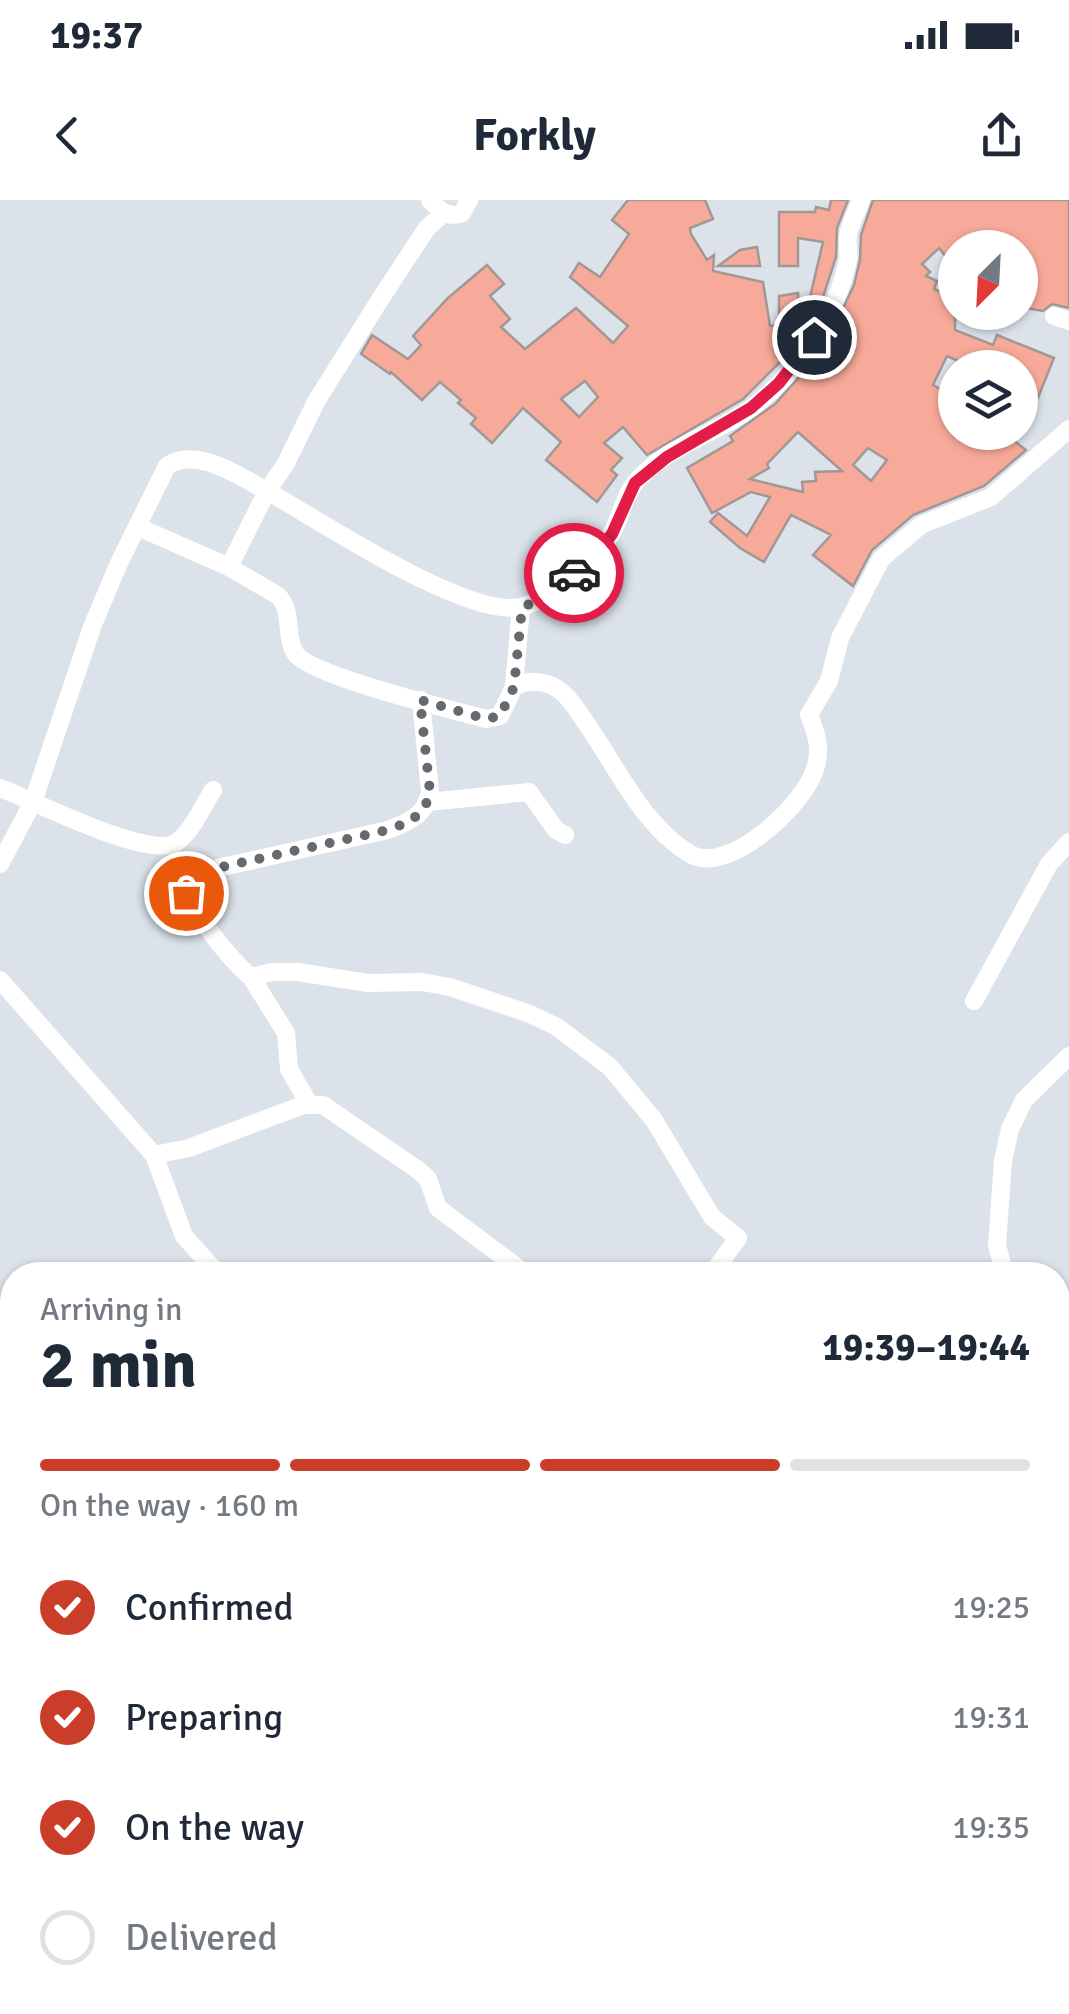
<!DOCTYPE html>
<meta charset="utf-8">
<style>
body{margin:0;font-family:Signika,sans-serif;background:#f2f2f3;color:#1f2937;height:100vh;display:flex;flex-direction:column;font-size:38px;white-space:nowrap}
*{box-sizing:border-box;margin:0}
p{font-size:32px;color:#747a83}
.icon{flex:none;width:55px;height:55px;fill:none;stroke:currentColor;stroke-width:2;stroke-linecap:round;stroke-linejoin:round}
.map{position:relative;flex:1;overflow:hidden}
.sheet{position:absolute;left:0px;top:1062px;width:1070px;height:752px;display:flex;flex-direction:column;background:#fff;border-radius:40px 40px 0 0;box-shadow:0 2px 8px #0004}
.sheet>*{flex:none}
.needle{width:65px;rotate:204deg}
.tools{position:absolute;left:938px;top:30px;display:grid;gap:20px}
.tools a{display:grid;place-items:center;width:100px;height:100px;border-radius:50%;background:#fff;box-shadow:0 2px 8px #0004;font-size:50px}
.pin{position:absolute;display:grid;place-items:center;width:85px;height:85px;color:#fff;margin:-42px;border:5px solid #fff;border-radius:50%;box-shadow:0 2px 10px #0007}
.courier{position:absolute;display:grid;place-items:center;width:100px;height:100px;margin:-50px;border:8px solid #e11d48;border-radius:50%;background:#fff;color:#222;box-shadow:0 2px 12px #0007}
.head em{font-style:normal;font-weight:800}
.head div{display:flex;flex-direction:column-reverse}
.head{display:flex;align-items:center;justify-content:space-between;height:170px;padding:0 40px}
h1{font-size:65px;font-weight:800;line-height:75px}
.bar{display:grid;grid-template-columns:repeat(4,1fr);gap:15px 10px;align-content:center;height:120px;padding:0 40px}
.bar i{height:12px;border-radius:8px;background:#e0e1e3}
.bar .selected{background:#ca3e29}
.bar p{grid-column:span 4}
ol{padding:0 40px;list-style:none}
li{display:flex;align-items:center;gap:30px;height:110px}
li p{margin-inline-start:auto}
li .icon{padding:10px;border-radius:50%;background:#ca3e29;color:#fff;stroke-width:4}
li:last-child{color:#747a83}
li i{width:55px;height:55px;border:5px solid #e0e1e3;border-radius:50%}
.status{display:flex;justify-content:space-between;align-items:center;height:70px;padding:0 50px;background:#fff;direction:ltr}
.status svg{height:28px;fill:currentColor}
header{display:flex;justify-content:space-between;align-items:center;height:130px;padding:0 40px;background:#fff;font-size:45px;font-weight:800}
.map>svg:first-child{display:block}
</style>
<div class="status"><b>19:37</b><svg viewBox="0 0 49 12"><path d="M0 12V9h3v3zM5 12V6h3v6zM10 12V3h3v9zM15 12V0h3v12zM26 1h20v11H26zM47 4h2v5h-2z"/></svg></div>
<header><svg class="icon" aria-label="back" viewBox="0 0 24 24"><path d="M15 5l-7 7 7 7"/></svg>Forkly<svg class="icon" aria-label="share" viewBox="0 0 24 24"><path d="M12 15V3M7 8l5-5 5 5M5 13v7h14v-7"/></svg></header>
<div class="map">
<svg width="1069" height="1814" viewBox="0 0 1069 1814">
<rect width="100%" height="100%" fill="#dbe2e9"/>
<!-- building -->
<g fill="#f8aa9a" stroke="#a19795" stroke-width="2.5" fill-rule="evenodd">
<path d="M628,0H705L713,19L690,28L691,34L707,60L714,55L713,71L763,82L770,126L779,125V96L798,93L799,127H803L823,42L798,38V66H779V12H815L816,7L829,10L831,0H848L837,28L836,57L823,97L789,153L743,199L647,255L623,227L604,243L622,258L611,270L617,275L597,302L546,260L561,242L523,208L492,243L471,224L476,218L458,203L461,200L440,182L422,200L391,172L390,174L361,154L372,135L408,159L421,145L413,136L448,98L487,65L504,84L490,96L510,119L501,127L525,149L576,108L613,143L628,126L570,77L579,63L600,77L629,34L612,20ZM585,181L598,197L579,217L561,199Z"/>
<path d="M873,0H1069V108L1052,104L1043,111L1020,107V48H955V68L939,48L922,64L930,72L926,76L937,81L934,89L955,98V130L993,145L997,135L1054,158L1033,210L1020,229V168H975L947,156L933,185L955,197V232H1018L1013,240L1026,250L984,286L913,315L872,350L853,386L813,355L831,335L791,315L764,362L740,348L710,322L718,313L747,336L770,297L751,292L712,313L687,268L733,241L730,236L775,204L823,150L854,85L860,60L861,35ZM798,232L842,271L815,272L816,281L802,282L803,292L750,279L769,268L767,264ZM868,248L887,260L871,281L853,265Z"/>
<path d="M757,47L760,66H718L740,50Z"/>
</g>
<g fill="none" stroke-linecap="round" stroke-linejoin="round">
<!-- minor -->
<g stroke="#fff" stroke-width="18">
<path d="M430,0C439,10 448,19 462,13L469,0"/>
<path d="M443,14L427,28L381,98L317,200L285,265L267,291C319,320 465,418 520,407C548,402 600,356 613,331C621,316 624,296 635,283C663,248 715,234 750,209C797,174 837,116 848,59C849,51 847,43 848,36C850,24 857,11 861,0"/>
<path d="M1054,116L1069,121"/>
<path d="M138,327L229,367L277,395C294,410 284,435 295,453C310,476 453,510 486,519L500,516L514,487L521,407"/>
<path d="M514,487C529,478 550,481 563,493C572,501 579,513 586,523C617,567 642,625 690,654C728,677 807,603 816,566C821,547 816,532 809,515L829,481L840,438L881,359L921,325L991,297L1069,229"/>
<path d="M421,500L430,592C425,616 409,622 388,630L195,673L187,679C181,702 232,762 251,777L272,772H298L368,783L422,782L450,787L530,814L557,827L610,867L654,920L712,1017L738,1038L711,1075"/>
<path d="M0,588C33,600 150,661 177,642C192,631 203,606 213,590"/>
<path d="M428,602L529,592L556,630L565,635"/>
<path d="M0,664L33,602L92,427L119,363L167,266C197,246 238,276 267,291L229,367"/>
<path d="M251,777L286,833L289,869L309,904"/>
<path d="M0,780L154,955L184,1036L219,1075"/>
<path d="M974,801L1049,664L1069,642"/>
<path d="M154,955L189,948L303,905H323L418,970L428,979L438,1008L522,1071"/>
<path d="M1005,1075L997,1045L1003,961L1010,929L1024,900L1069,856"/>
<path d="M1058,1179L1069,1190"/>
<path d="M1058,1276L1069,1271"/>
<path d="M0,1490L12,1494"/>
<path d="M0,1794L12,1800"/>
<path d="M22,1802H85"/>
<path d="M88,1802L159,1814"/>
<path d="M853,1814L856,1802"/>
<path d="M927,1814L930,1802"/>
</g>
</g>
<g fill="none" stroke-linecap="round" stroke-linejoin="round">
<!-- done -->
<path stroke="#666a6f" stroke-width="10" stroke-dasharray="0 18" d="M186,693L187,679L195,673L388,630C409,622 425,616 430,592L420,500L486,519L500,516L514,487L522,408L537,400L574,373"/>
<!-- route -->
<path stroke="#e11d48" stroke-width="12" d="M574,373L593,358L612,334L635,283L667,257L751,208L779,183L814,137"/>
</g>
</svg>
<div class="tools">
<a><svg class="needle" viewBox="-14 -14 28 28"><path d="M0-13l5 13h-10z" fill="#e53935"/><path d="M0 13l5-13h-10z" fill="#747a83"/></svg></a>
<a><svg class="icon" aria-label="layers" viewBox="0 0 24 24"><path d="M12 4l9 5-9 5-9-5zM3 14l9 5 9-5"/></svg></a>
</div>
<div class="pin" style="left:186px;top:693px;background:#ea580c"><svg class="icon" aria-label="bag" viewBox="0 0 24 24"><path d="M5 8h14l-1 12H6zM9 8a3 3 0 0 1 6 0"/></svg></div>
<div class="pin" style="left:814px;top:137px;background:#1f2937"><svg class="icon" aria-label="home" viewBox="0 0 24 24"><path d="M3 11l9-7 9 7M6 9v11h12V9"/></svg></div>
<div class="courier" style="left:574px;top:373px"><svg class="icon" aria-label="car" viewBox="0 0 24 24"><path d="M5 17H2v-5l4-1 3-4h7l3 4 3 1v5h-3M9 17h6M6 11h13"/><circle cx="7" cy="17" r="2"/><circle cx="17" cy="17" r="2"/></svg></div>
<section class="sheet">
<div class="head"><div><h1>2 min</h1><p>Arriving in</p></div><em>19:39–19:44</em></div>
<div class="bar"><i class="selected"></i><i class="selected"></i><i class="selected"></i><i></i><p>On the way · 160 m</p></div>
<ol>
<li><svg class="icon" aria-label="check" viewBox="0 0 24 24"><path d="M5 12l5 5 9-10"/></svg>Confirmed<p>19:25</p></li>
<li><svg class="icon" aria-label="check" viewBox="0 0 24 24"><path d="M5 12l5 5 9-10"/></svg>Preparing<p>19:31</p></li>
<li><svg class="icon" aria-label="check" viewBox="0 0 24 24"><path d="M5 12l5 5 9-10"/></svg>On the way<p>19:35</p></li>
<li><i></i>Delivered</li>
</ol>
</section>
</div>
